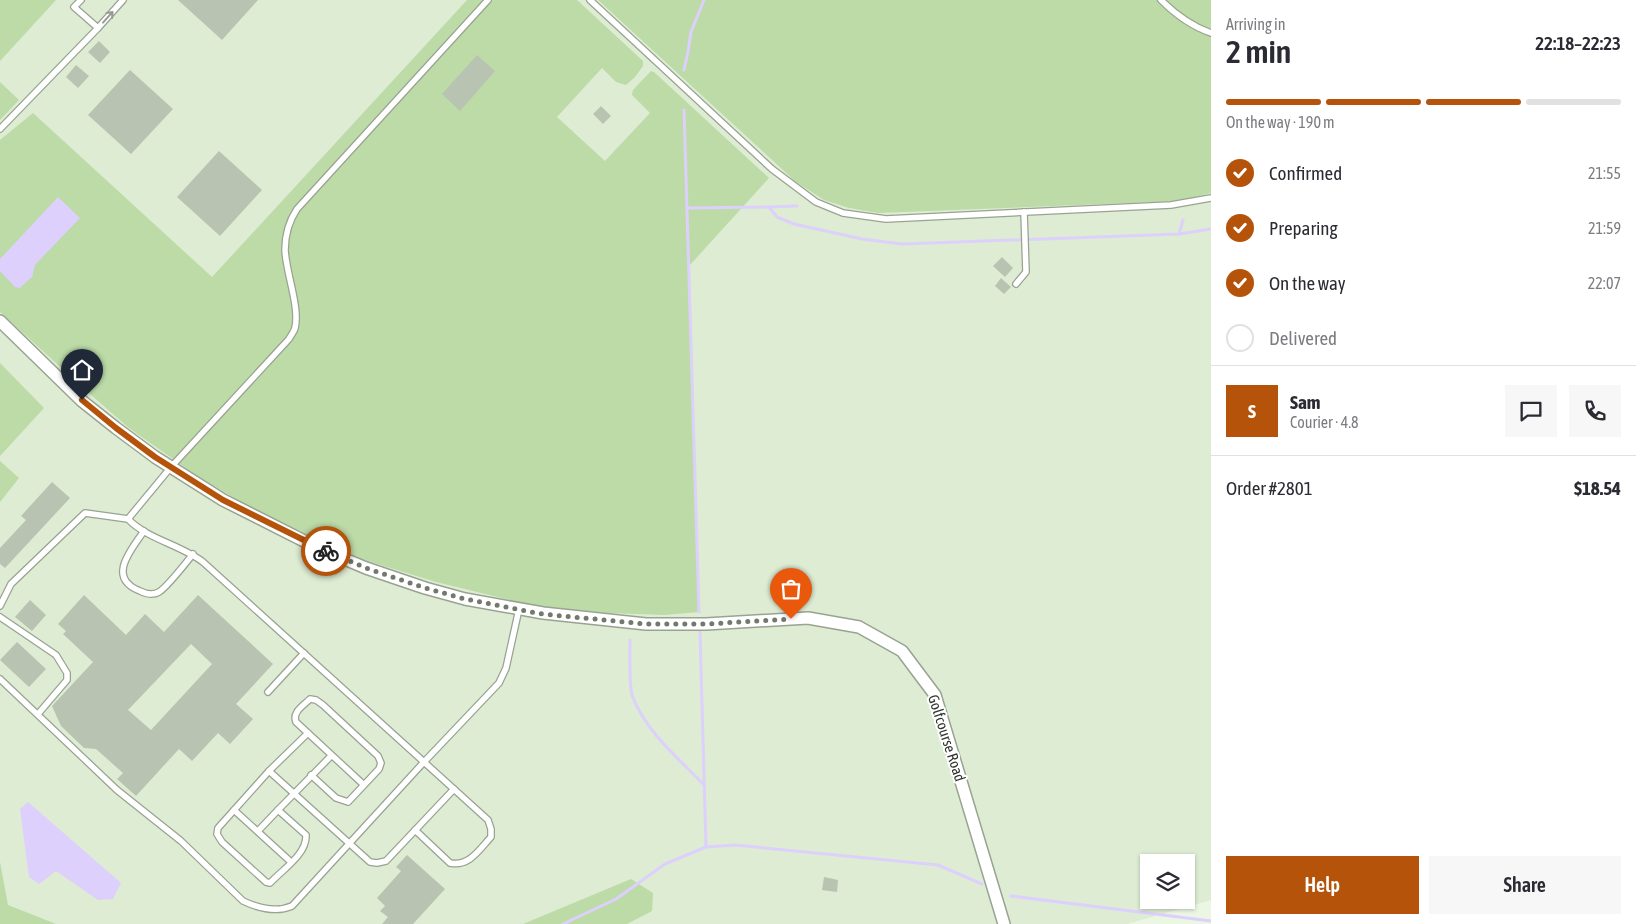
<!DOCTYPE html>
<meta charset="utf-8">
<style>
body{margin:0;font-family:"Asap Condensed",sans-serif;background:#f7f7f7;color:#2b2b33;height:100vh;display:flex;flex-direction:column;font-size:19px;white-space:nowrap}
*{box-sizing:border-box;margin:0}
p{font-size:16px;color:#7c7c81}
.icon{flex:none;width:28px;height:28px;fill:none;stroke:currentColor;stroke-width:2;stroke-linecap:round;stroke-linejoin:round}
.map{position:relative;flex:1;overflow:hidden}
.details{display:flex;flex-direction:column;background:#fff;width:425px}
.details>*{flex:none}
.tools{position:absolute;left:1140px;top:854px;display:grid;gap:10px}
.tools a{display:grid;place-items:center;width:55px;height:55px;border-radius:0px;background:#fff;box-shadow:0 1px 4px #0004;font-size:25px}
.pin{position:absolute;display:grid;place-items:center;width:42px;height:42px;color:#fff;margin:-51px -21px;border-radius:50% 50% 50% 0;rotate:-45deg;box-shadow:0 0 5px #0007}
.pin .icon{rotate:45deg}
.courier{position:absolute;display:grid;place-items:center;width:50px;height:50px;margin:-25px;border:4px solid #b45309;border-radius:50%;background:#fff;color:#222;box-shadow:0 1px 6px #0007}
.headline em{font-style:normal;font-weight:600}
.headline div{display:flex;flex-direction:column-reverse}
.headline{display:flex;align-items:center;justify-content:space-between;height:85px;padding:0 15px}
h1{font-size:32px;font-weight:600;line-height:38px}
.bar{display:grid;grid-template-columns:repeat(4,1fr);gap:8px 5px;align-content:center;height:60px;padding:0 15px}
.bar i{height:6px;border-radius:4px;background:#e1e1e2}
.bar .active{background:#b45309}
.bar p{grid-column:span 4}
.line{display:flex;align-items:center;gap:12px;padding:0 15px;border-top:1px solid #e1e1e2}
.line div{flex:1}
.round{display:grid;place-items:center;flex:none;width:52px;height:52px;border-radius:0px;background:#f7f7f7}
ol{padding:0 15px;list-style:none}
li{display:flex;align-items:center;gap:15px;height:55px}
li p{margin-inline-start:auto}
li .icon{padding:5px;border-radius:50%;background:#b45309;color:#fff;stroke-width:4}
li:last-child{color:#7c7c81}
li i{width:28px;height:28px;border:2px solid #e1e1e2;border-radius:50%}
.action{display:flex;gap:10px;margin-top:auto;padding:10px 15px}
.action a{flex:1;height:58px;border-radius:0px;background:#b45309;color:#fff;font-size:20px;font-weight:600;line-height:58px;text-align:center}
.action a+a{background:#f7f7f7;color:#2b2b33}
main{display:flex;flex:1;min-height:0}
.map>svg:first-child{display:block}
</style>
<main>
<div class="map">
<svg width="1211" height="924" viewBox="0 0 1211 924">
<rect width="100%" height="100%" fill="#ebf6e3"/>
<!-- built -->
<path fill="#ddecd3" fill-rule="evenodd" d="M0,0H1211V900L1127,924H0ZM1149,862H1186V900H1149Z"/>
<!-- green -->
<g fill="#bcdba7">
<path d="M0,0H56L0,61Z"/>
<path d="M467,0H577L643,61V66L635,77L626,85L616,82L602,68L557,117L605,161L650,113L632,95L633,90L651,71L654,72L769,178L689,266L699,612L665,615L608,613L535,606L436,582L358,558L254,510L193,473L129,428L90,394L0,312V140L33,113L212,277Z"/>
<path d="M598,0H1157C1176,18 1186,27 1211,36V193L1179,201L878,213L849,208L824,200L796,182Z"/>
<path d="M1163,0H1211V30L1174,11Z"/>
<path d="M0,82L19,100L0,120Z"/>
<path d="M0,363L44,408L0,456Z"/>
<path d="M0,461L19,478L0,502Z"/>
<path d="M0,862L8,905L56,924H0Z"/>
<path d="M631,879L653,893L652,911L627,924H523Z"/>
</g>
<!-- water -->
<g fill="#ddd0fc">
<path d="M58,197L80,218L35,265L32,277L20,288L15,287L0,271V259Z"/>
<path d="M28,802L121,883L113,899L98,900L56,871L39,884L29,877L20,809Z"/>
</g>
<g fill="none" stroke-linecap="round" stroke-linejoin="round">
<!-- stream -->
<g stroke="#ddd0fc" stroke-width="3">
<path d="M684,70L688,52L691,32L704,0"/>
<path d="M684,110L699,612"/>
<path d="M769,207L797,206"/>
<path d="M687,208L769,207L777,217L794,224L862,239L902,244L1179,234L1211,229"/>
<path d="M1179,234L1183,220"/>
<path d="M700,632L706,847"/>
<path d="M630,640C630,653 629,684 632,695C645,731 678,758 704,785"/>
<path d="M1011,896L1211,921"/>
<path d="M563,924L616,899L665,864L706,847L735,845L938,865L982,884"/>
</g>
</g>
<!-- building -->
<g fill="#b9c3b1" fill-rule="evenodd">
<path d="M178,0H258L222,40Z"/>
<path d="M99,41L110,52L100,63L88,52Z"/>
<path d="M477,55L495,71L460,111L442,94Z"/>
<path d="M76,65L89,76L78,88L66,77Z"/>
<path d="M130,70L173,109L131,154L88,115Z"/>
<path d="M601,106L611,116L603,124L593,114Z"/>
<path d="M219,151L262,190L220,236L177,197Z"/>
<path d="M1002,257L1013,268L1005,277L993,266Z"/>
<path d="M1001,278L1011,287L1004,294L995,286Z"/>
<path d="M52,482L70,498L5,568L0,564V548L26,520L21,516Z"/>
<path d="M84,595L126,635L145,614L164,632L198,595L273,664L236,704L253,719L230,744L218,733L192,761L179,749L136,796L117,779L123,773L96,749L84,748L61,726L52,706L93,662L63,634L66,631L58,624ZM191,644L212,664L151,730L128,710Z"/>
<path d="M30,600L46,615L32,631L15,617Z"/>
<path d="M17,642L46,669L29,687L0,660Z"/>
<path d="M407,855L445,889L413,924H382L388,917L380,911L385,906L377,898L401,871L396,867Z"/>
<path d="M824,877L838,880L837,892L822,890Z"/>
</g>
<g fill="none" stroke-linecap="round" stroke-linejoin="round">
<!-- service casing -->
<g stroke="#99a392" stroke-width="8">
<g id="service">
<path d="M81,0L74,7L98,28L123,0"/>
<path d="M488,0L297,209C289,221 285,235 285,250C286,273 300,307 295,328C294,332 291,335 289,339L171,467L128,519C147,539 181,545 203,562L424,762L499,683L506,668L519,609"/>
<path d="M590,0L772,169L816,202L843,213L886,219L1171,205L1211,198"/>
<path d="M1161,0C1176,15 1191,26 1211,33"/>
<path d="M0,129L98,28"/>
<path d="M1016,284L1026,272L1024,212"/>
<path d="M144,531C131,550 106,578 140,591C146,594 152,596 159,592C168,586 185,564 193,554"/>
<path d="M0,606L11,584L85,513L128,519"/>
<path d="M0,617L56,655L67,673V680L38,714"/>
<path d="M0,679L117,790L181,841L243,901C258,908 276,913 292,906L424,762L488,820L491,829V837C479,850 469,867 450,863L415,830"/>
<path d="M268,692L304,653"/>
<path d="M308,733L269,771L218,828L217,834L222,842L266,882L270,883L273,880C285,868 307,853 306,835L278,810L331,756"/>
<path d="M269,771L370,862L377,863L386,861L454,789"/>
<path d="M311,775L336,798L348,802L379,769L381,763L378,756L323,705L316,700L310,699C303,706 292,712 296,722L364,785"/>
<path d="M234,810L291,862"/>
<path d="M258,831L278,810"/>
</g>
</g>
<!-- minor casing -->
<g stroke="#99a392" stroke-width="14">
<path id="minor" d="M0,321L82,401L116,428L155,457L223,500L318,548L366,568L425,588L465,599L543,613L646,624H706L808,618L859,627L902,651L935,695L1004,924"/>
</g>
<!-- service -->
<use href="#service" stroke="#fff" stroke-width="5.5"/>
<!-- minor -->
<use href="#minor" stroke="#fff" stroke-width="11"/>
</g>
<!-- one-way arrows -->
<defs><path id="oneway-shaft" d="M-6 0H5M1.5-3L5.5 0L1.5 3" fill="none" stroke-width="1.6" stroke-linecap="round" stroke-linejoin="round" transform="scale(1.25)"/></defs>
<use stroke="#989a96" href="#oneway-shaft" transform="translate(108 17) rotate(-48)"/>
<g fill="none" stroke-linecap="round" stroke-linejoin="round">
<!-- done -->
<path stroke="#72796d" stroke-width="5" stroke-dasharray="0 9" d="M326,551L366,568L425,588L465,599L542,614L646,624H706L791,619"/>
<!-- route -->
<path stroke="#b45309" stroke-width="6" d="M82,400L116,428L155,457L223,500L326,551"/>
</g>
<g text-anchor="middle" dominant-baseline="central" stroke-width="4" stroke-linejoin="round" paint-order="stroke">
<!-- street labels -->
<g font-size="15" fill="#31352e" stroke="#fff">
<text transform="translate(947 738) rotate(72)">Golfcourse Road</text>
</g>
</g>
</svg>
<div class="tools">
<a><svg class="icon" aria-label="layers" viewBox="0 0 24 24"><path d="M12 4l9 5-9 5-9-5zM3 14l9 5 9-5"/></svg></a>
</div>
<div class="pin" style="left:791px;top:619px;background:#ea580c"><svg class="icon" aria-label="bag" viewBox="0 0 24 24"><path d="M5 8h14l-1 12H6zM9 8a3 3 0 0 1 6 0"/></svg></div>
<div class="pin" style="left:82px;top:400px;background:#1f2937"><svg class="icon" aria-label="home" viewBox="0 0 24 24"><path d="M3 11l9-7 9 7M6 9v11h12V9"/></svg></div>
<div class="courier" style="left:326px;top:551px"><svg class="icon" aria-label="bike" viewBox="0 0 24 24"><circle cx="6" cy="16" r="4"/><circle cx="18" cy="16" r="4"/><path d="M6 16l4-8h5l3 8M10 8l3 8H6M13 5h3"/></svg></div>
</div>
<section class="details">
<div class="headline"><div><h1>2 min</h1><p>Arriving in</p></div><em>22:18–22:23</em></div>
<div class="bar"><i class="active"></i><i class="active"></i><i class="active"></i><i></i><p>On the way · 190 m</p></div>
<ol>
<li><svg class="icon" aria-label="check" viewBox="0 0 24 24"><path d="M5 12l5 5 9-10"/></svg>Confirmed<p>21:55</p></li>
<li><svg class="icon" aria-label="check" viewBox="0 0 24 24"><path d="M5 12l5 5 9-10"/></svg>Preparing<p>21:59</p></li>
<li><svg class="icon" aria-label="check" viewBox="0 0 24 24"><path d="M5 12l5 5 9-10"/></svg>On the way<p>22:07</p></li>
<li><i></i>Delivered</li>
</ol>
<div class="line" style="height:90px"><b class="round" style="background:#b45309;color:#fff">S</b><div><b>Sam</b><p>Courier · 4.8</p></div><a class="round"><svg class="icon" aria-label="chat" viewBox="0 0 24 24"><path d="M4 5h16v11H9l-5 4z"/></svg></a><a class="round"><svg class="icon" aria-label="phone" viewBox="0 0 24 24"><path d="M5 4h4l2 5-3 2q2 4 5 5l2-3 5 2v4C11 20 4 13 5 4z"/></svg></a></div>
<div class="line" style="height:65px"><div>Order #2801</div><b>$18.54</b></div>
<div class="action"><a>Help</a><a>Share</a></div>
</section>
</main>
